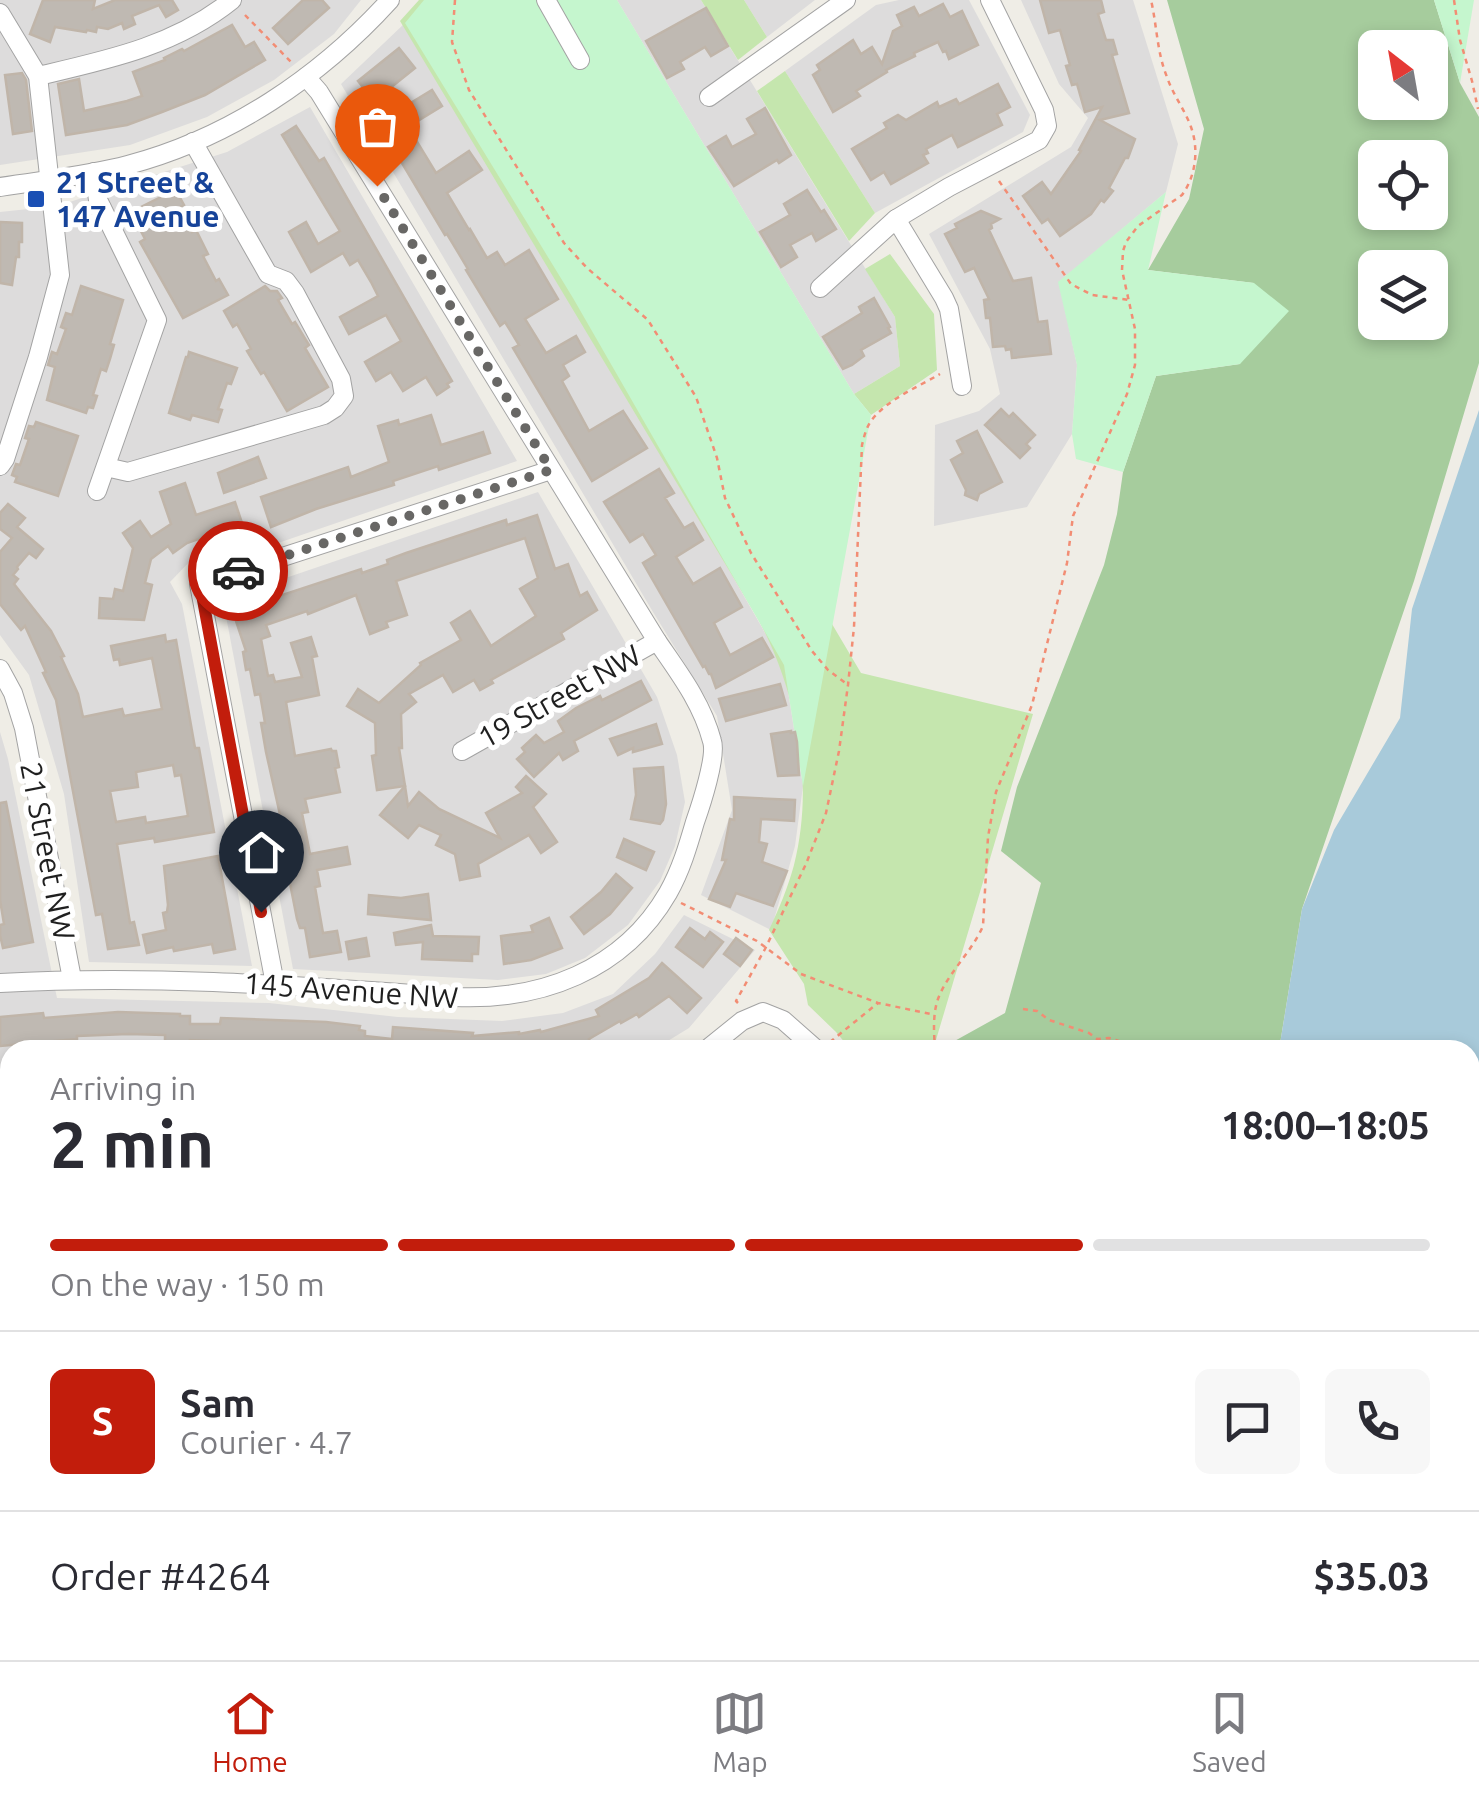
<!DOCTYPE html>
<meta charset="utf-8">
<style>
body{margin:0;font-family:Ubuntu,sans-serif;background:#f7f7f7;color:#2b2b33;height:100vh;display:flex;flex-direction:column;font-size:38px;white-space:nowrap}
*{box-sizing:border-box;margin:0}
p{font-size:32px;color:#7c7c81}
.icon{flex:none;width:55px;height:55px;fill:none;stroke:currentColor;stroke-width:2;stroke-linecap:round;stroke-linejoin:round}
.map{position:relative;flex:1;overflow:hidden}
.details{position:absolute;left:0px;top:1040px;width:1480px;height:620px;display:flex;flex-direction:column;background:#fff;border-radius:30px 30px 0 0;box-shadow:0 5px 15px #0003}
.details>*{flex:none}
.needle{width:65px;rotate:329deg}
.controls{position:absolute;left:1358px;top:30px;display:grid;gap:20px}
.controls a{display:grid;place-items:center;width:90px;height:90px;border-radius:15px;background:#fff;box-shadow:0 5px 15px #0003;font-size:50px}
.pin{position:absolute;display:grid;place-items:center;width:85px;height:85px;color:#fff;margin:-102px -42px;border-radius:50% 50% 50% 0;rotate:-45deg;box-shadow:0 0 10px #0007}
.pin .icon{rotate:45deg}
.courier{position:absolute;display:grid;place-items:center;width:100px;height:100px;margin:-50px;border:8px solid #c21d0c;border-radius:50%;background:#fff;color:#222;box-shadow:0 2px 12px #0007}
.summary em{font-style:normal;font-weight:700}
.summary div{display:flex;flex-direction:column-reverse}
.summary{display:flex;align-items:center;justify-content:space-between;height:170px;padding:0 50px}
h1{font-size:65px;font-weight:700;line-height:75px}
.bar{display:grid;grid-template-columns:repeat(4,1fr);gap:15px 10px;align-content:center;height:120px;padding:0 50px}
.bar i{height:12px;border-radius:8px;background:#e1e1e2}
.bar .current{background:#c21d0c}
.bar p{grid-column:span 4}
.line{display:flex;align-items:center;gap:25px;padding:0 50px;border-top:2px solid #e1e1e2}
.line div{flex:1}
.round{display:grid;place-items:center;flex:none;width:105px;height:105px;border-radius:15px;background:#f7f7f7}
.menu{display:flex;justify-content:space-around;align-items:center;height:140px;border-top:2px solid #e1e1e2;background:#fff;font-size:28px;color:#7c7c81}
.menu a{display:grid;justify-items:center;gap:5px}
.menu .current{color:#c21d0c}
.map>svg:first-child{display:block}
</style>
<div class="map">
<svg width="1479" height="1660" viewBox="0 0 1479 1660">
<rect width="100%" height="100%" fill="#efede6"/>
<!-- residential -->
<g fill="#dddcdc">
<path d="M0,0H361L334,34L274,80L207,117L130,145L0,165Z"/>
<path d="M617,0H701L895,317L900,366L854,394Z"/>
<path d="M744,0H815L767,37Z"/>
<path d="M899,0H969L1030,115L1023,132L875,213L785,71L876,5Z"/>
<path d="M1021,0H1133L1178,144L1166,192L1059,282L1077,365L1072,434L1027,507L934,526L935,425L979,411L1000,394L990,349L929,234L1071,147L1088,118L1059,84Z"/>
<path d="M405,23L573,298L784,666L803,786L795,846L771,930L701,895L732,810L717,716L653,612L341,84Z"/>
<path d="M310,107L517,461L220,563L194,557L170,582L182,604L252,966L89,962L64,794L29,675L0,635V212L57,206L227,152Z"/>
<path d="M538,492L657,697L677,755L685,802L675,846L660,881L628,925L585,958L546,974L498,980L293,969L225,611L236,595Z"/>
<path d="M0,732L8,759L57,998L269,1003L398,1017L502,1021L563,1013L613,994L655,954L684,915L755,950L689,1028L653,1050H10V1087H0Z"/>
<path d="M0,1145H10V1233L0,1239Z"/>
<path d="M0,1503L10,1534V1650H46L50,1660H0Z"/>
<path d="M90,1650H416V1660H96Z"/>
<path d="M462,1650H569L472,1660Z"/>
</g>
<!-- grass -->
<g fill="#c5e6ae">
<path d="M419,0H463L861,673L1033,714L933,1050H851L836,1032L808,1005L804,984L769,930C779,909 788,887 794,865C815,782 797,691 757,617L400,21Z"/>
<path d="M701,0H744L767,37L738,60Z"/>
<path d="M785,71L875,213L849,241L757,91Z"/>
<path d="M890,254L934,314L937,370L871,415L854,394L900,366L895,317L865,269Z"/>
</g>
<!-- forest -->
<g fill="#a6cc9d" fill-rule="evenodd">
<path d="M1167,0H1434L1460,83L1479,117V363L1414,581L1302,909L1279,1050H949L951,1043L1005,1013L1041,883L1001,851L1017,787L1104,565L1117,514L1123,472L1156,376L1240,364L1254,283L1148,270L1189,199L1204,129ZM1375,48H1430V102H1375ZM1375,158H1430V212H1375ZM1375,268H1430V322H1375Z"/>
<path d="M953,1650H1252L1253,1660H954Z"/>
</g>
<!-- park -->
<g fill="#c5f6ce">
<path d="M424,0H617L854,394L871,415L803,786L784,665L573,298L405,23Z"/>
<path d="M1434,0H1474L1460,83Z"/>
<path d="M1166,192L1148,270L1254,283L1289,311L1240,364L1156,376L1123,472L1076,459L1072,434L1077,365L1058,282Z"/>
</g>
<!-- water -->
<path fill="#a8cada" d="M1479,410V1660H1267L1268,1650H1470V1050H1279L1302,909L1334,830L1400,718L1412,609Z"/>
<!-- building -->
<g fill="#bfb9b2" stroke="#c0b5a9" stroke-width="2.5" fill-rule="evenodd">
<path d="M43,0H95L93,9L115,0H172L178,10L166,17L159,5L132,16L135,24L124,29L122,23L108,29L97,27L96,32L87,30L86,32L55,27L50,42L30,34Z"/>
<path d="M303,0H322L329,8L288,44L273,28Z"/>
<path d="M1040,0H1101L1104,12L1098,14L1106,40H1113L1117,54L1112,55L1129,113L1100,120L1135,139L1128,158H1125L1109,188L1113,191L1104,202L1101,200L1091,214L1060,236L1048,219L1042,223L1023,196L1042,182L1051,194L1081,151L1079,150L1102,107L1085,112L1077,84L1072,85L1066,66L1070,65L1060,30L1049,33Z"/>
<path d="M943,4L950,17L962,11L978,45L949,59L946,51L943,52L938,42L914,53L915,56L886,70L887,72L856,91L860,96L833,112L813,75L820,70L817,65L853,40L861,54L872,47L882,64L893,31L902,26L897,15L914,7L919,16Z"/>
<path d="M706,8L728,46L711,56L705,47L680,62L684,69L667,78L646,41Z"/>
<path d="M232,25L245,47L254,42L265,60L205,95L162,112L127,125L66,135L58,84L79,79L84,111L127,101L142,96L133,72L165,60L164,58L182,49L184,51Z"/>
<path d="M399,48L415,68L374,101L358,81Z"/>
<path d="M22,73L26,80L32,131L13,134L5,75Z"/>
<path d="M998,84L1010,107L997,114L1002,125L958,147L952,135L926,149L928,153L923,155L928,163L891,184L884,172L871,180L852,149L887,128L884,123L898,115L906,120L937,102L939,107L956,99L959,104Z"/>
<path d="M432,90L442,106L408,127L436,173L469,151L482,170L447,193L469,230L470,229L487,258L497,252L505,265L529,250L558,299L525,319L546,353L576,336L585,352L563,365L569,376L562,381L589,431L623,411L647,448L592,481L513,348L519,345L505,322L500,326L466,270L468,269L447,234L445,235L378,123Z"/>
<path d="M765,108L791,155L779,163L777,160L734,186L708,147L726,136L732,147L756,134L747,119Z"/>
<path d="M296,126L319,161L324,158L452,381L447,384L449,387L437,395L426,377L403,391L391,372L376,381L365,362L401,341L386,315L349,334L340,317L378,296L371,282L358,260L350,265L343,253L311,272L289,232L306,222L318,244L340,231L282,135Z"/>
<path d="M807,190L821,212L824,210L836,229L816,241L812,233L790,245L797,257L781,267L760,232L790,215L784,204Z"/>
<path d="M171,192L173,196L178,194L184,205L180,207L192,232L196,230L208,254L203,256L216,281L219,279L228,295L183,318L140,242L145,239L131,212Z"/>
<path d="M981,211L1000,219L991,224L992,228L989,230L1013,281L1031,278L1038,322L1047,321L1051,354L1012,358L1011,349L1006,350L1005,346L993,347L990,318H986L984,300L989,299L974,268L965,272L945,234L957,228L955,224Z"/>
<path d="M0,222L22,223V242H19V257H16L12,285L0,283Z"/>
<path d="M81,286L123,300L110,344L114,345L110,359L106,371L101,369L93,395L97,396L93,408L88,407L86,413L47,400L55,367L48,365L51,355L52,352L57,354L66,329L61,327L66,313L72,315Z"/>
<path d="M265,286L270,291H277L282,298L278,300L292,324L295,322L304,337L309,345L305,348L328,387L287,411L264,372L261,374L247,351L251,349L237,324L233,327L224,311Z"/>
<path d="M874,298L890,327L888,328L891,333L861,350L864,356L852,365L843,369L823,337L862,313L859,307Z"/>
<path d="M189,352L237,368L231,384L227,383L218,409L222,410L218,422L192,415L190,420L169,413L186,357H188Z"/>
<path d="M1001,409L1009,417L1013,413L1035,435L1026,444L1030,448L1020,458L985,425Z"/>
<path d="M431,415L441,445L483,432L490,453L439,470L438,466L393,481L394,485L316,509L271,527L261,497L348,467L351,477L389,462L378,426L398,420L399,425Z"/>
<path d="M36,422L78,436L58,496L15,482L17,477L12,475L16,464L20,465L29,439L25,438L29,426L34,427Z"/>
<path d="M977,431L1002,482L979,494L977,500L965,495L966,490L951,460L963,453L957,441Z"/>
<path d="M258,457L266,478L224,493L218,473Z"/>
<path d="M659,469L674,493L665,498L684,528L693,523L703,540L676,557L693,584L720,568L742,607L714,623L730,655L762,638L773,657L716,688L711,674H709L705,666L703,667L643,563L656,555L643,534L630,542L604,502Z"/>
<path d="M185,483L196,515L235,502L246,535L228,541L224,530L187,543L173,553L168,546L151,559L145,583L152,585L144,620L99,618L100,598L113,599L115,589L123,591L133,548L123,533L140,521L151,537L171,524L160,492Z"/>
<path d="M8,504L25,518L17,527L43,549L36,558L29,553L17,567L18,569L13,575L18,579L14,584L51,631L64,656L61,657L78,694L83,717L122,709L124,716L162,709L152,658L120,665L119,659L114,660L111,646L165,635L166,642L176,640L195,748H199L214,832L155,842L154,838L117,844L130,923L134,922L139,945L108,949L102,914L96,915L56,700L43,673L46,672L25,626L21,630L0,604V552L12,538L0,529V513ZM173,765L175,776L181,775L188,816L146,823L145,817L116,822L110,791L138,787L136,772Z"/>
<path d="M537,515L555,569L568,564L580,596L587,592L597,610L561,633L564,639L491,680L493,683L480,690L474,680L453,692L443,675L409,694L416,702L401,714L402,748H399L405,786L377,790L372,756L376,755L375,723L347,706L358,689L379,703L421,665L420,663L461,640L451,623L470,611L491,646L536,616L520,589L538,578L525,538L396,581L407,615L386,622L388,627L370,634L356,595L308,614L307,611L266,625L270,636L261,639L268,676L273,675L275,682L302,677L291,643L311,637L317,656L312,657L319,695L286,702L295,756L331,749L332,751H336L339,767L335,768L340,792L305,799L308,812L302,813L310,854L347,847L350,864L317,870L320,886L315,887L323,933L337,931L341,952L310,957L305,928H300L297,919L287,868L282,837H285L266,752L261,723H265L260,694L255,695L250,669L246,670L243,652L246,651L235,618L266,607L264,601L361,569L362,573L388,564L387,560L406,553L506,520L507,525Z"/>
<path d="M641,681L651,700L574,741L578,751L563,760L559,753L534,777L517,759L525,752L522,748L536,735L544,743L564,732L558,721L576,708L600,696L602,700Z"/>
<path d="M780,684L786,705L726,721L719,699Z"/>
<path d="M656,724L662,744L633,752V748L618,755L610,739Z"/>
<path d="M791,731V733L795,732L797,742L799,775L778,776L771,734Z"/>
<path d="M663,767L666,804L663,820L660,824L631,819L636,795L634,769Z"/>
<path d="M526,776L546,794L533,807L557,842L541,853L529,835L478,864L480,876L460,880L455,854L436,845L441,835L419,825L408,838L380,815L405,786L408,806L419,792L439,809L500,838L486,813L522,793L516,787Z"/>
<path d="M734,797L795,800L794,821L761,819L759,842L767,844L762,862L787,871L773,906L736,893L730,907L709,899L726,860H722L730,819L734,820Z"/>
<path d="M6,802L33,942L3,948L0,935V925L4,924L0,900V803Z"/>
<path d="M624,839L654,852L646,870L617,857Z"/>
<path d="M218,856L235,949L214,953L212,944L174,951L173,947L147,953L143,935L166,930L163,913L167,912L168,905L164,866Z"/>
<path d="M616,874L632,888L610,914L584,934L571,917L601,892Z"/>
<path d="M428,894L431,920L368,914L369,895L401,898Z"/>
<path d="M549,918L562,948L531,960L504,964L501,936L533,932L531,926Z"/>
<path d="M431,925L433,936L479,937L478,954H472V961L422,959L423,942L396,945L394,933Z"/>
<path d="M690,928L705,939L710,932L723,942L703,967L676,947Z"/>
<path d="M366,938L369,956L349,959L346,942Z"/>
<path d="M736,938L752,950L740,966L724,954Z"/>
<path d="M662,963L701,998L687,1013L669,996L639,1017L637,1014L621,1023L620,1021L589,1039L590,1041L559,1050H305V1048L281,1047V1044L190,1040V1042H165V1035L128,1034L77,1036V1039L0,1046V1017L43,1013L44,1018L118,1012L180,1014V1016H190V1024H220L221,1018L326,1022L360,1026L359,1030L365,1031V1036L392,1039L393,1027L473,1033L472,1036L519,1032V1034L540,1030L541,1032L599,1016L596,1010L649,978Z"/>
</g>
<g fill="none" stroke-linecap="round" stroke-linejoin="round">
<!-- minor casing -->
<g stroke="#a3a3a3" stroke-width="20">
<g id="minor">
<path d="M546,0L580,60"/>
<path d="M0,13L38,76L60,275L38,357L5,459L0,466"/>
<path d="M38,76C107,60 175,46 232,0"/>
<path d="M709,97L846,0"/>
<path d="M94,172L98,200L103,210L157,320L97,491"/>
<path d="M0,187C43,180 87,176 128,165C230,138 320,77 390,0"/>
<path d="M896,219L944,298L949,309L962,386"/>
<path d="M820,288L896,219L949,187L1039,140L1047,126L1044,110L990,0"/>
<path d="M106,467L128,472L324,415L335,408L344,396L341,379L295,293L286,281L268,274L193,142"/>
<path d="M0,669L13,693L24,728L72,979"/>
<path d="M462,751L657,641"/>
<path d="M0,983C154,974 301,986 454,997C540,1001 623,971 668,893C681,870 688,846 695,822C701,805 717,756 712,741C702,703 679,673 657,641L319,92L306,77"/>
<path d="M275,984L199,584L551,470"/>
<path d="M706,1050L742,1021L763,1012L783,1020L817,1050"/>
<path d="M0,1116L10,1115"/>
<path d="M10,1295L4,1399L10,1480"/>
<path d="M64,1650L69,1660"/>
<path d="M436,1650V1660"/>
<path d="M647,1650V1660"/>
<path d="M881,1650V1660"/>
</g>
</g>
<!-- path -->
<g stroke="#f28d74" stroke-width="2.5" stroke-dasharray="5 5" stroke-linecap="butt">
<path d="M455,0L452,42L469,90L564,243L587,268L648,320L696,397L717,458L725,498L751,553L812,651L828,670L848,685"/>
<path d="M1454,0L1460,40L1472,81L1478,109"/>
<path d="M245,15L292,63"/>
<path d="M999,181L1071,284L1092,295L1129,300"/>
<path d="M681,903L757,941L801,974L878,1003L931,1014"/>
<path d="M738,1003L736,1001L765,949L806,864L826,813L839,751L848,685L854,627L862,445C864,437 866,428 871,421C886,400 918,387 940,374"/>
<path d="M1023,1009L1037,1011L1049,1020L1089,1033L1097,1039L1109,1038L1125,1043L1177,1046L1189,1050"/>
<path d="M830,1042L878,1003"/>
<path d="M935,1050C934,1032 932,1011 940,994C951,970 972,951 983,926L988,837L996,792L1032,705L1067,563L1073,516L1127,394L1135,365V329L1122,270L1123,251L1126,242L1138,226L1182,195C1196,176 1199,149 1191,127C1185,110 1173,95 1167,77C1157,53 1157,26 1151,0"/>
<path d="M942,1660V1650"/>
<path d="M1241,1660V1650"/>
</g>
<!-- minor -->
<use href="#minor" stroke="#fff" stroke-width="18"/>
</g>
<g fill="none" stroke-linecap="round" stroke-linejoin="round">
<!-- done -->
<path stroke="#686765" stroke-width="10" stroke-dasharray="0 18" d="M238,571L551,470L377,186"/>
<!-- route -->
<path stroke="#c21d0c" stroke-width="12" d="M238,571L200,584L261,912"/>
</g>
<!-- markers -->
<rect fill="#1a4fb4" stroke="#fff" stroke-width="4" x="26" y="189" width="20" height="20" rx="5"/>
<g text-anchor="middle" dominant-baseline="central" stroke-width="10" stroke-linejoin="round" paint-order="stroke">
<!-- transit labels -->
<g font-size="30" font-weight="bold" fill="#164399" stroke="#fff" text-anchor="start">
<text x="56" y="182">21 Street &amp;<tspan x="56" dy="34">147 Avenue</tspan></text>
</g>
<!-- street labels -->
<g font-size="30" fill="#1f1f1f" stroke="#fff">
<text transform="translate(559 696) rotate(-29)">19 Street NW</text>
<text transform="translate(48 851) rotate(79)">21 Street NW</text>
<text transform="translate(351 990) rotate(4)">145 Avenue NW</text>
</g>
</g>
</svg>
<div class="controls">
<a><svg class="needle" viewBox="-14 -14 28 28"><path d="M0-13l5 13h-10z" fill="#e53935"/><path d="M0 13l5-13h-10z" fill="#7c7c81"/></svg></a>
<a><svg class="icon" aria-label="locate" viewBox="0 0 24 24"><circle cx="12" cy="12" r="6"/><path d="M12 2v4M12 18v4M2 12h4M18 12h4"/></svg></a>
<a><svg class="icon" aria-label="layers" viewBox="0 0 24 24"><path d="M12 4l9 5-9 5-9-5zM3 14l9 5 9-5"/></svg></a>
</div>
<div class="pin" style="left:377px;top:186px;background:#ea580c"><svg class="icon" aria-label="bag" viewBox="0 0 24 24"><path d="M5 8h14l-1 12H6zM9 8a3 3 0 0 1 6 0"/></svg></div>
<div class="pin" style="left:261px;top:912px;background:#1f2937"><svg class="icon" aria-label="home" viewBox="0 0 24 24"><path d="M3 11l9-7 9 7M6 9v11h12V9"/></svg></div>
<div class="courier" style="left:238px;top:571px"><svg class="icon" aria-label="car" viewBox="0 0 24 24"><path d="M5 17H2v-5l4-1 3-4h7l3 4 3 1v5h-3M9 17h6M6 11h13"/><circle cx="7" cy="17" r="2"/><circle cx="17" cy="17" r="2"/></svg></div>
<section class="details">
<div class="summary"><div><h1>2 min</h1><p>Arriving in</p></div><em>18:00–18:05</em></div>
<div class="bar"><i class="current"></i><i class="current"></i><i class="current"></i><i></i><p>On the way · 150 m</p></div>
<div class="line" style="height:180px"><b class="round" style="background:#c21d0c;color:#fff">S</b><div><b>Sam</b><p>Courier · 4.7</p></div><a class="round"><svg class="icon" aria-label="chat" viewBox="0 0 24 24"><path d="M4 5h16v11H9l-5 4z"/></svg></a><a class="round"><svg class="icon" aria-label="phone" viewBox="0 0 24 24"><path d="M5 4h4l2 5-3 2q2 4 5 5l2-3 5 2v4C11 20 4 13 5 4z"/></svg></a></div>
<div class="line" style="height:130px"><div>Order #4264</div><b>$35.03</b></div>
</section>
</div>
<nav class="menu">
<a class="current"><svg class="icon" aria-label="home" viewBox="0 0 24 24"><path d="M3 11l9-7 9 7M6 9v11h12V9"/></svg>Home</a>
<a><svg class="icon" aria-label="map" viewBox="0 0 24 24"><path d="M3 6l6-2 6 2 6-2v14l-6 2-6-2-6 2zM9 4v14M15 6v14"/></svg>Map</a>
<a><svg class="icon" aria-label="saved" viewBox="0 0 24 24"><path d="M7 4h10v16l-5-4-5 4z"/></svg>Saved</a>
</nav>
